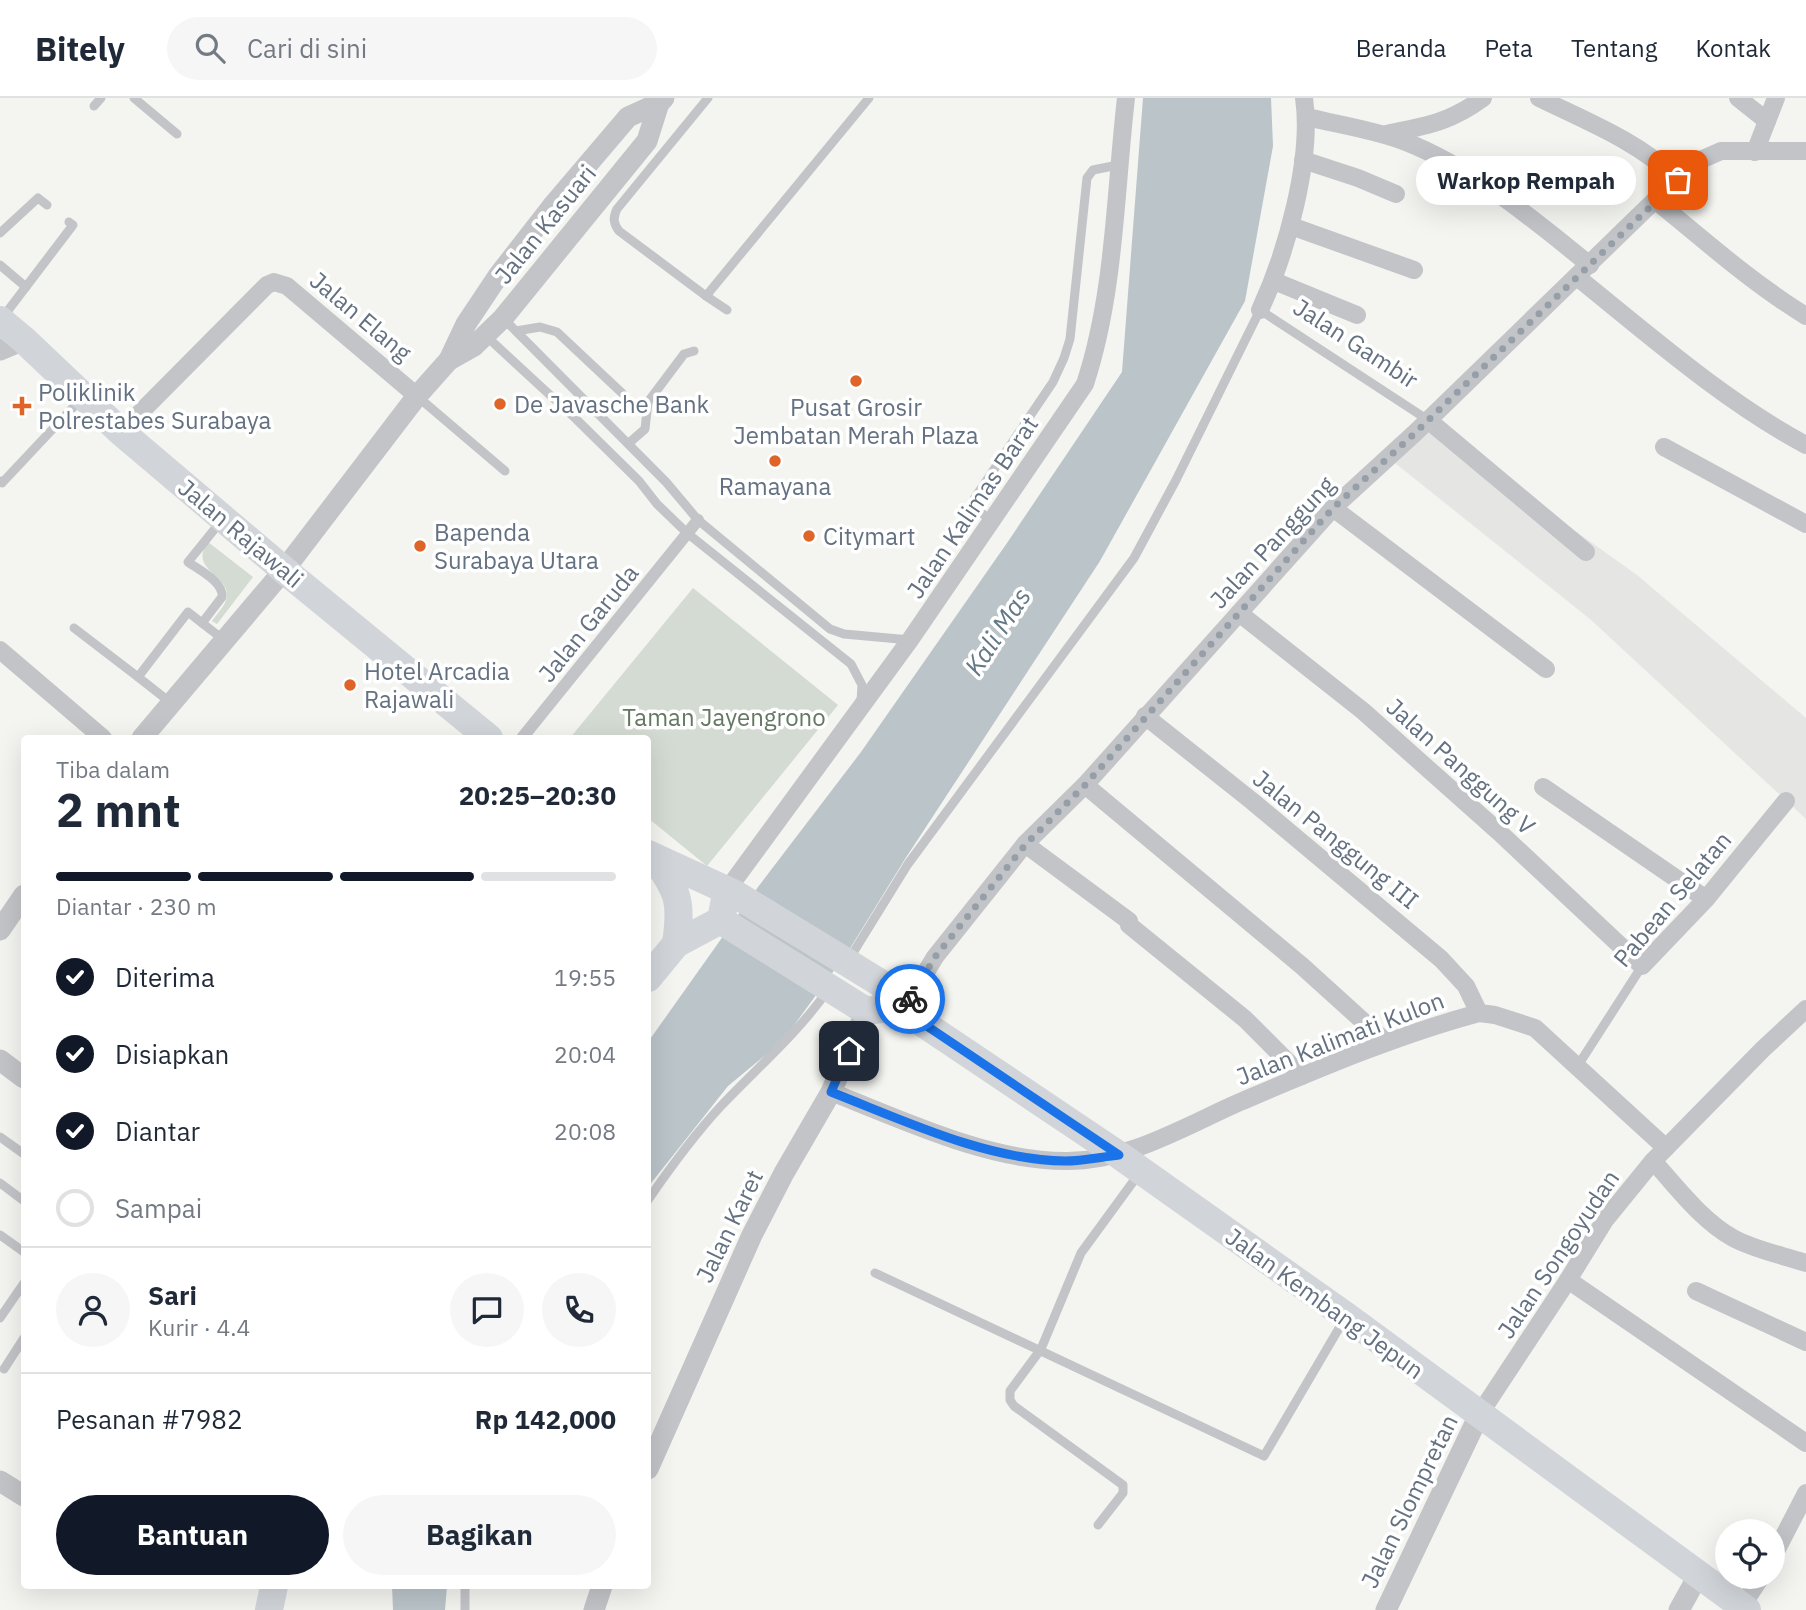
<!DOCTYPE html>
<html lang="id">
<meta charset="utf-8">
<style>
body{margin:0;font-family:"IBM Plex Sans",sans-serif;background:#f6f6f7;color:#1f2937;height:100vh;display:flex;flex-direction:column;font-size:26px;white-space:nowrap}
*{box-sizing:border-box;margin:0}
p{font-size:23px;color:#747a83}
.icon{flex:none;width:38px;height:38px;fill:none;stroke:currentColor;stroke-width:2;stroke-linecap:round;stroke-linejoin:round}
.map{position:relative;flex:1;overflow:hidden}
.drawer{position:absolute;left:21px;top:637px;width:630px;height:854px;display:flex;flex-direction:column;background:#fff;border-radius:7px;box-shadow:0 7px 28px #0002}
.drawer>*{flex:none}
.fabs{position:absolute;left:1715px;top:1421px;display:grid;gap:14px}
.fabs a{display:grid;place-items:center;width:70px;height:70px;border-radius:50%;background:#fff;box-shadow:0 7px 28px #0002;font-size:35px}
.pin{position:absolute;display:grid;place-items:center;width:60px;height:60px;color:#fff;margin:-30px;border-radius:14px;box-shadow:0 4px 10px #0006}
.courier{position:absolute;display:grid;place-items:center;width:70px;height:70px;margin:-35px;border:5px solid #1a73e8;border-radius:50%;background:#fff;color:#222;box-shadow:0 2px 9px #0007}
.bubble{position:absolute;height:49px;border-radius:24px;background:#fff;box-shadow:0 7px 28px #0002;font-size:23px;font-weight:700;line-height:49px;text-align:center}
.summary em{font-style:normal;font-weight:700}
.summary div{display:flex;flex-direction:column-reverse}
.summary{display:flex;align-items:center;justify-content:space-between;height:119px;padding:0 35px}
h1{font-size:46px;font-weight:700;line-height:52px}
.bar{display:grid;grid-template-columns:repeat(4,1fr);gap:10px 7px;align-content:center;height:84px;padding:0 35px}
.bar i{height:9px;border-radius:5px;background:#e0e1e3}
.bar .active{background:#111827}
.bar p{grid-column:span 4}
.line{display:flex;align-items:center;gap:18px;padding:0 35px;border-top:2px solid #e0e1e3}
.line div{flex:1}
.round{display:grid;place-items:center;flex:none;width:74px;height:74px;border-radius:37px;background:#f6f6f7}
ol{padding:0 35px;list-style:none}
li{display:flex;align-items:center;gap:21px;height:77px}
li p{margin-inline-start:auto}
li .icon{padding:7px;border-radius:50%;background:#111827;color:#fff;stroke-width:4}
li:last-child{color:#747a83}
li i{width:38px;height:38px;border:4px solid #e0e1e3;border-radius:50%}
.primary-button{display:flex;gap:14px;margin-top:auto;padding:14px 35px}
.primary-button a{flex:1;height:80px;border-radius:42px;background:#111827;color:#fff;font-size:28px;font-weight:700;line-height:80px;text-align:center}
.primary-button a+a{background:#f6f6f7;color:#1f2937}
header{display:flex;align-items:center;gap:42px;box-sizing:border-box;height:98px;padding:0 35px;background:#fff;border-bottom:2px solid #e0e1e3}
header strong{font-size:33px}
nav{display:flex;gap:38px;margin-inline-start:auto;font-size:24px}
.search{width:490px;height:63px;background:#f6f6f7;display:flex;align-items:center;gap:18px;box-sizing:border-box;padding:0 24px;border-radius:38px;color:#747a83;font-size:26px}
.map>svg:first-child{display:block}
</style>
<header>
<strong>Bitely</strong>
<div class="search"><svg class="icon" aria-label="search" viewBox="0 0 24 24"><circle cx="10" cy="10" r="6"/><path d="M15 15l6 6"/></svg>Cari di sini</div>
<nav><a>Beranda</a><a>Peta</a><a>Tentang</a><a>Kontak</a></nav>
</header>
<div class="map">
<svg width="1806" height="1512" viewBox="0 0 1806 1512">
<rect width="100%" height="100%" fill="#f4f4f0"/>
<!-- built -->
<path fill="#e5e6e4" d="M1430,329L1637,477L1806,620V721L1590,521L1395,365Z"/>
<!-- green -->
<g fill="#d4dbd2">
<path d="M208,444L253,479L217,526L212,523C216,517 222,511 225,505C238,478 186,474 208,444Z"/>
<path d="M693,490L838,607L707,768L648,720V640H570Z"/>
</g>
<!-- water -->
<g fill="#bac4c9">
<path d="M1143,0H1271L1273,48L1245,203L1100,463L905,761L849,852L792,930L768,955L728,988L648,1089V944L758,789L861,654L1007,445L1122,274Z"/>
<path d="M392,1488H447L445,1512H393Z"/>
</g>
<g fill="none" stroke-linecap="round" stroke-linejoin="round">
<!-- service -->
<g stroke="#c2c4c8" stroke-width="9">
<path d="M134,0L177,36"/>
<path d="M708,0L617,111C613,119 613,125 619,133L706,198L869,0"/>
<path d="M94,8L101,0"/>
<path d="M0,135L38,100L47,107"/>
<path d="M0,167L26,189"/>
<path d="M706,198L727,212"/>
<path d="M3,219L73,127L69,124"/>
<path d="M503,220L666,384L698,422L830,531L844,536L910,542"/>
<path d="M516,233L540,229L557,234L623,296"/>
<path d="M486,238L576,321L639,383L657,406L687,435L851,566L862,587L861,603"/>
<path d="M418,299L505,373"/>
<path d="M629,345L645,331L648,304L684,256L694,253"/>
<path d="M0,383L2,385L80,302"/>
<path d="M992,423L975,410L974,401L1053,284L1064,260L1070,241L1087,80L1093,72L1118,67"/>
<path d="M202,525L224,542"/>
<path d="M74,530L138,579L188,514L202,525L222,499C224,484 199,472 188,464L222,422"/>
<path d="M138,579L171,605"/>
<path d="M848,863L908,766L1134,460L1176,382L1260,212L1428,322"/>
<path d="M1577,969L1642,868"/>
<path d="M0,1039L24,1056"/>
<path d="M0,1085L24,1103"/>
<path d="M648,1102C670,1070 695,1036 721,1008C757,970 798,935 828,892"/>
<path d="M0,1137L24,1154"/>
<path d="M875,1175L1264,1358L1345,1220"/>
<path d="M0,1220L24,1185"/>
<path d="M4,1271L24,1240"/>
<path d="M1098,1427L1123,1395V1387L1014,1308L1010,1302V1293L1041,1251L1081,1155L1138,1077"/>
<path d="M465,1488V1512"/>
</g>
<!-- pedestrian -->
<path stroke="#c2c4c8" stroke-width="12" d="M522,640L698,422"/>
<!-- minor -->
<g stroke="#c2c4c8" stroke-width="18">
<path d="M1539,0C1586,23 1640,44 1678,82"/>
<path d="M1738,0L1767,23"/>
<path d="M1307,19C1340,27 1375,32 1406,44C1473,70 1535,123 1590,167"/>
<path d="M1386,36C1425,28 1449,25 1483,0"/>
<path d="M1755,54L1776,0"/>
<path d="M1303,62L1358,80L1396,96"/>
<path d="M1655,102C1704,142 1752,185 1806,218"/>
<path d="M1291,128L1414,172"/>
<path d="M1577,179C1649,237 1724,303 1806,347"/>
<path d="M1274,183L1357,217"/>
<path d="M1260,212C1286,156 1313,61 1304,0"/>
<path d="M1428,322L1586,454"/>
<path d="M121,334L267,187L274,184L287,188L417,298"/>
<path d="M1664,349L1806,426"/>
<path d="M1333,410L1546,571"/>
<path d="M1239,515L1363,613L1499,734L1642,868L1706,801L1786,703"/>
<path d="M0,552L103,640"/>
<path d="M1145,618L1252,703L1441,861L1466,888L1479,915"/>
<path d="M1085,687L1302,868L1386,944"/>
<path d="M1543,689L1706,801"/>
<path d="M1025,746L1129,823V827L1245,921L1302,978"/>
<path d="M727,792L910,542L1085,286C1115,195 1115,95 1126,0"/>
<path d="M903,912L935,859L1025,746L1085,687L1333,410L1416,334L1655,102L1696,64L1721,53H1806"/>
<path d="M831,994C903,1022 988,1063 1065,1063C1127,1064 1185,1028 1240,1004C1318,971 1397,937 1479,915L1495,917L1535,930L1666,1050"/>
<path d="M1653,1063C1677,1089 1701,1122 1733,1140C1755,1152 1782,1157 1806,1165"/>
<path d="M1568,1182L1806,1345"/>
<path d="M1696,1193L1806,1244"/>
<path d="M1479,1317L1568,1182L1605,1122L1653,1063L1763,951L1806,911"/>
<path d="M1773,1459L1806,1395"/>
<path d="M1742,1508L1761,1479"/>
</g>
<!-- tertiary -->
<g stroke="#c2c4c8" stroke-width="21">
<path d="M0,252L24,242"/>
<path d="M449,262L474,248L503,220L647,43L659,5"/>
<path d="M142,640L284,472L417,298L449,262L466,226L498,178L554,106L628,19L659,5L664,0"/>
<path d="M0,832L24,797"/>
<path d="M0,962L24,980"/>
<path d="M648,1371L752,1137L784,1075L831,994L866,913"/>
<path d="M0,1383L24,1398"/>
<path d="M594,1512L602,1488"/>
<path d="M1386,1512L1479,1317"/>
<path d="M1679,1512L1699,1476"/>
</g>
<!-- primary -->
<g stroke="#d1d5da" stroke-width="28">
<path d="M0,222L24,242L121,334L284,472L489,640"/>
<path d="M648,756L735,796L843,862L882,886L896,909"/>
<path d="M654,760C679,794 682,804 676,846"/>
<path d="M725,825L866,913L896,909L903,912L1119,1057L1346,1218L1747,1512"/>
<path d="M648,880L676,846L721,822L725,801"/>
<path d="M269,1512L274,1488"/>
</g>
</g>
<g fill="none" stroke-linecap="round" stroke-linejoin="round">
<!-- done -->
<path stroke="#969fa8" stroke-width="7" stroke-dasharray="0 12.6" d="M910,901L935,859L1026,746L1085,687L1333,410L1416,334L1678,82"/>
<!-- route -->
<path stroke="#1a73e8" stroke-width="9" d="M849,953L831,994C903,1022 986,1062 1065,1063C1082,1063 1101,1059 1119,1057L903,912L910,901"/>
</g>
<!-- markers -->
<g fill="#de6427" stroke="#fff" stroke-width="2.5">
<circle cx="856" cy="283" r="7"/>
<circle cx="500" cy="306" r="7"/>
<path d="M18.5 297.5h7v7h7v7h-7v7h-7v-7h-7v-7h7z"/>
<circle cx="775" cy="363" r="7"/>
<circle cx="809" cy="438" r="7"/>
<circle cx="420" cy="448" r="7"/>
<circle cx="350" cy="587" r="7"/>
</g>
<g text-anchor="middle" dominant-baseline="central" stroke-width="7" stroke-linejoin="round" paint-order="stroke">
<!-- street labels -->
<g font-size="24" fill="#647181" stroke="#fff">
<text transform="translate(545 126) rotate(-51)">Jalan Kasuari</text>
<text transform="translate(361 218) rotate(40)">Jalan Elang</text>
<text transform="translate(1356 245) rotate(33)">Jalan Gambir</text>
<text transform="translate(972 409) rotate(-56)">Jalan Kalimas Barat</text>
<text transform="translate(241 435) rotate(40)">Jalan Rajawali</text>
<text transform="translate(1272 444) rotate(-47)">Jalan Panggung</text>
<text transform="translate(588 525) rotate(-51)">Jalan Garuda</text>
<text transform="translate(1461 668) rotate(42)">Jalan Panggung V</text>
<text transform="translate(1336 741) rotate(39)">Jalan Panggung III</text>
<text transform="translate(1672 801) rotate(-50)">Pabean Selatan</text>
<text transform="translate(1340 940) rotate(-21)">Jalan Kalimati Kulon</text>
<text transform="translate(729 1128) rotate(-64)">Jalan Karet</text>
<text transform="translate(1558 1156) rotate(-56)">Jalan Songoyudan</text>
<text transform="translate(1325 1205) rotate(36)">Jalan Kembang Jepun</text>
<text transform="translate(1409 1403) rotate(-64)">Jalan Slompretan</text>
</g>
<!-- poi labels -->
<g font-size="24" fill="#647181" stroke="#fff" text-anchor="start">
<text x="38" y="294">Poliklinik<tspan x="38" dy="28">Polrestabes Surabaya</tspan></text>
<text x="514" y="306">De Javasche Bank</text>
<text x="856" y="309" text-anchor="middle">Pusat Grosir<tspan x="856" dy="28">Jembatan Merah Plaza</tspan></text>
<text x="775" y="388" text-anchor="middle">Ramayana</text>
<text x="434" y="434">Bapenda<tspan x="434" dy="28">Surabaya Utara</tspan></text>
<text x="823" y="438">Citymart</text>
<text x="364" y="573">Hotel Arcadia<tspan x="364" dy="28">Rajawali</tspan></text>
</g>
<!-- park labels -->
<g font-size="24" fill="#657863" stroke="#fff">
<text x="724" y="619">Taman Jayengrono</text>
</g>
<!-- water labels -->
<g font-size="26" font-style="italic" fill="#647985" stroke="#fff">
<text transform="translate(997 533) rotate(-57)">Kali Mas</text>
</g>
</g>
</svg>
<div class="fabs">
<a><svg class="icon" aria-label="locate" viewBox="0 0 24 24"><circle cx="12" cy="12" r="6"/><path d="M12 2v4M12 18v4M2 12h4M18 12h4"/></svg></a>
</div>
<div class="pin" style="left:1678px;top:82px;background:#ea580c"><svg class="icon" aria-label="bag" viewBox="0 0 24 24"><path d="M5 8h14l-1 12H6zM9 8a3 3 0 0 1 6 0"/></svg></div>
<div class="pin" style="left:849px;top:953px;background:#1f2937"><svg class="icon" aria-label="home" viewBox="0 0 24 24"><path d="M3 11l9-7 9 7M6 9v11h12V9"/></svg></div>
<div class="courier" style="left:910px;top:901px"><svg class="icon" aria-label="bike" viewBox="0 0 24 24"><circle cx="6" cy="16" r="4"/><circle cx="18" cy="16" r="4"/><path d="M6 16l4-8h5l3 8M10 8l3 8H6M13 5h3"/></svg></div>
<div class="bubble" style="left:1416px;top:58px;width:220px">Warkop Rempah</div>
<section class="drawer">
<div class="summary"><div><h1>2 mnt</h1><p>Tiba dalam</p></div><em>20:25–20:30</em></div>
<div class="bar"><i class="active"></i><i class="active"></i><i class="active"></i><i></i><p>Diantar · 230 m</p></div>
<ol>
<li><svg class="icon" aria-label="check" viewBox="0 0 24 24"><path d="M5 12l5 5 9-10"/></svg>Diterima<p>19:55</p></li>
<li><svg class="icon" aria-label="check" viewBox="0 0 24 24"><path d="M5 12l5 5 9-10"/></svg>Disiapkan<p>20:04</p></li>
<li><svg class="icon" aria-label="check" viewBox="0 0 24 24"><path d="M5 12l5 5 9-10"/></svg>Diantar<p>20:08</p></li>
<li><i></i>Sampai</li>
</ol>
<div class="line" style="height:126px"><a class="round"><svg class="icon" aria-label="person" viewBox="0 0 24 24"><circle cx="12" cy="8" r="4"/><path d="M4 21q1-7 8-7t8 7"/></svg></a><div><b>Sari</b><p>Kurir · 4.4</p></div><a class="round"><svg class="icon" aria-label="chat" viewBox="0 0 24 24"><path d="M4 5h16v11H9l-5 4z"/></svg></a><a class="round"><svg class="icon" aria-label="phone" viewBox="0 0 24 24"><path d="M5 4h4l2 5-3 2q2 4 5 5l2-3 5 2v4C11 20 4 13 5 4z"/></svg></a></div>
<div class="line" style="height:91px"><div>Pesanan #7982</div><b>Rp 142,000</b></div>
<div class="primary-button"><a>Bantuan</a><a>Bagikan</a></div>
</section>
</div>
